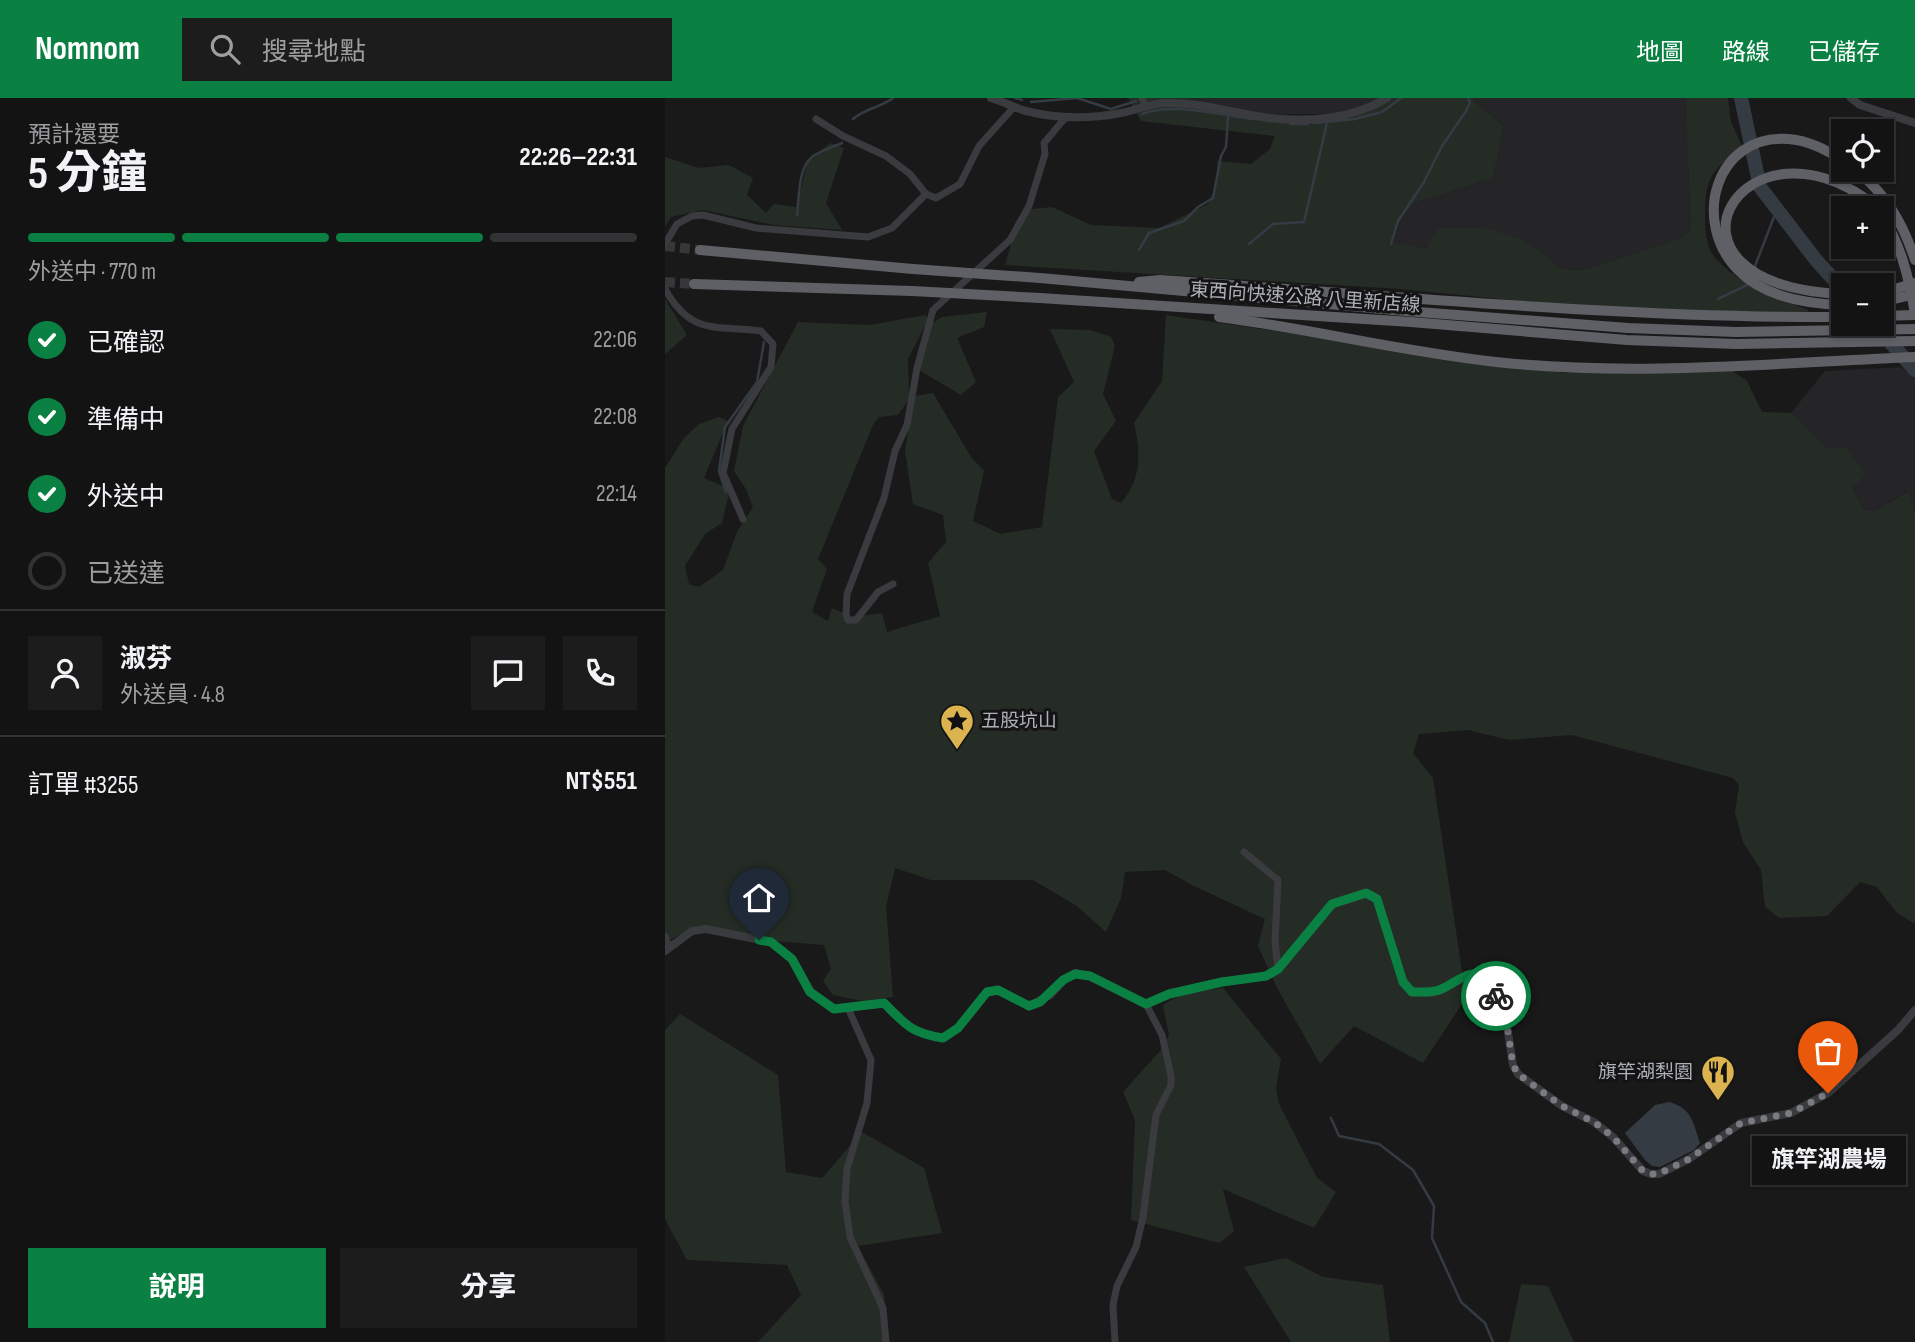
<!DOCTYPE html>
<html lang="zh-TW">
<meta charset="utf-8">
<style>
body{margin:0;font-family:"Sofia Sans Condensed","Noto Sans TC",sans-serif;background:#1c1c1d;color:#f1f3f6;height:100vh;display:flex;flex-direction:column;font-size:26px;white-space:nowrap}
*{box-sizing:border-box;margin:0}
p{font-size:23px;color:#9d9ea0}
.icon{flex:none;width:38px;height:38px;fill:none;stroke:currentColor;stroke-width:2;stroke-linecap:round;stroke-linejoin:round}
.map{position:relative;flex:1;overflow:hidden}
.details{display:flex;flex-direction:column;background:#131314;width:665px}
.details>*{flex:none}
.tools{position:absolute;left:1166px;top:21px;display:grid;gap:14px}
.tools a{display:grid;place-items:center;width:63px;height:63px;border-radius:0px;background:#131314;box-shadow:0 2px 5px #0004,0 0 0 2px #323234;font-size:35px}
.pin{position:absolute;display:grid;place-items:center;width:60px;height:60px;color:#fff;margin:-72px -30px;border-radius:50% 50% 50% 0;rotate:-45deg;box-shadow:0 0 7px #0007}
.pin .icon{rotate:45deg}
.courier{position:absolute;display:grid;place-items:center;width:70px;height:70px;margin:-35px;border:5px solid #0b8043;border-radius:50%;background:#fff;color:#222;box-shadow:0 2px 9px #0007}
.bubble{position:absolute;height:49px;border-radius:0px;background:#131314;box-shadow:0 2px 5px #0004,0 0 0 2px #323234;font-size:23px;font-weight:700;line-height:49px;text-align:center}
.summary em{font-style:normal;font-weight:700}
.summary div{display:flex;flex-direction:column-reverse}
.summary{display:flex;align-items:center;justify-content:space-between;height:119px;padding:0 28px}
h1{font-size:46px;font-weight:700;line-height:52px}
.bar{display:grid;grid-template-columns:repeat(4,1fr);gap:10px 7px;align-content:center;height:84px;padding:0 28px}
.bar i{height:9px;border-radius:5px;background:#323234}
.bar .current{background:#0b8043}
.bar p{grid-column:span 4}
.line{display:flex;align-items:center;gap:18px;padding:0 28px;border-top:2px solid #323234}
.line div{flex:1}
.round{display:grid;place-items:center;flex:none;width:74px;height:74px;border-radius:0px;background:#1c1c1d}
ol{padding:0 28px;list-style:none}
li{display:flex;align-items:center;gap:21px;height:77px}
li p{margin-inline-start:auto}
li .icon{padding:7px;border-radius:50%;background:#0b8043;color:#fff;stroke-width:4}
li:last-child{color:#9d9ea0}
li i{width:38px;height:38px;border:4px solid #323234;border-radius:50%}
.primary-button{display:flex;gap:14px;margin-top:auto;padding:14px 28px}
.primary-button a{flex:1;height:80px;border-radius:0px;background:#0b8043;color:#fff;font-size:28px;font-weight:700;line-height:80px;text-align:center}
.primary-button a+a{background:#1c1c1d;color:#f1f3f6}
header{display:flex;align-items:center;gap:42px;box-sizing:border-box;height:98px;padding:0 35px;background:#0b8043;color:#fff}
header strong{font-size:33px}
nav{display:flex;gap:38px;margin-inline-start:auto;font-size:24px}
.search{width:490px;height:63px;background:#1c1c1d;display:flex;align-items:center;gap:18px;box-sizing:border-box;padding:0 24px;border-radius:0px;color:#9d9ea0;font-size:26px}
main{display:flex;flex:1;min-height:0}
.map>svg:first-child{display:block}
</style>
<header>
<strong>Nomnom</strong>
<div class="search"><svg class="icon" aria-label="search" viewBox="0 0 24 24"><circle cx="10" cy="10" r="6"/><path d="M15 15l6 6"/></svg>搜尋地點</div>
<nav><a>地圖</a><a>路線</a><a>已儲存</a></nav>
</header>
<main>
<section class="details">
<div class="summary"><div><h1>5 分鐘</h1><p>預計還要</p></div><em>22:26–22:31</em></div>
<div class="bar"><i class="current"></i><i class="current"></i><i class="current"></i><i></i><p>外送中 · 770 m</p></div>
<ol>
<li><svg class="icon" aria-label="check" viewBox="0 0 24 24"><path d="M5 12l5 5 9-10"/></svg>已確認<p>22:06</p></li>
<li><svg class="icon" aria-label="check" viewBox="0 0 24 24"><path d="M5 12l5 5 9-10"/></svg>準備中<p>22:08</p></li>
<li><svg class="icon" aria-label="check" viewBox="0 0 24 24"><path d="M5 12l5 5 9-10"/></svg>外送中<p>22:14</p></li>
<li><i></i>已送達</li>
</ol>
<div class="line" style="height:126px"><a class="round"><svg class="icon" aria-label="person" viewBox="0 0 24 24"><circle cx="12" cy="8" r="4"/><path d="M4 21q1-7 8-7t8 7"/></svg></a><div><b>淑芬</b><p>外送員 · 4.8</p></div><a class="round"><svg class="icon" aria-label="chat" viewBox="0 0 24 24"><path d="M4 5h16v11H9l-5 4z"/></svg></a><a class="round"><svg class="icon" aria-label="phone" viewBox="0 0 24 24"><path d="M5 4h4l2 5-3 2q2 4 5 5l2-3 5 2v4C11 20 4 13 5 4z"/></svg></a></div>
<div class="line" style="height:91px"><div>訂單 #3255</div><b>NT$551</b></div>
<div class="primary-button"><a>說明</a><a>分享</a></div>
</section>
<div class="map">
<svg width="1250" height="1244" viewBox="0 0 1250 1244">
<rect width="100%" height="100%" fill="#19191a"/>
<!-- built -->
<g fill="#252527">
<path d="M528,0H719L710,6L667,16H595L526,2Z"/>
<path d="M809,0H1020L1026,131L1016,140L919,172L898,171L859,142L763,150L727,146L741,108L828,80L839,28L811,5Z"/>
<path d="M1235,269L1250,278V414L1242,393L1210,413L1200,412L1164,350L1156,345L1126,315L1160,273Z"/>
</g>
<!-- green -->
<g fill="#252c26">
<path d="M463,0H528L527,2C581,13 668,31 719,0H809L811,5L839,28L828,80L741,108L727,145L762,150L774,130H821L859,142L898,171L919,172L1016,140L1026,131L1020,0H1063L1066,24L1077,48C1049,72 1040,77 1040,116C1040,131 1041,151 1052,162C1076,188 1112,199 1143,212L1144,219L895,207L735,191L340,167L351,129L367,111L387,109L426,127L494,130L543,106L553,82L552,63L586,66L605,51L610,38L476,23Z"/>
<path d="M165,45L179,50L161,105L177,132L109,127L38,112L6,119L0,128V59L34,70L64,67L88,80L82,97L101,115L109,106L131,109L143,64Z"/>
<path d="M0,201L22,237L0,256Z"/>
<path d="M322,214L319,229L292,240L311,284L296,297L254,272L267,225L277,219Z"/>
<path d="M261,217L263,222L243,261L244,301L233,317L214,319L208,327L153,461L162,471L147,514L163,523L167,510L188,519L217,515L222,534L275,518L263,465L281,444L278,417L248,406L240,353L249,298L268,295L306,359L319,373L308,423L336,436L377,429L393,299L409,284L385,231L425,232L446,239L450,248L438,296L451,323L429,353L447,401L456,405C477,379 476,356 469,325L497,283L501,217L898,275L1064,271L1082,283L1097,314L1126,315L1156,345L1164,350L1181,349L1201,377L1187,390L1200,412L1210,413L1243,393L1250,414V826L1231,814L1212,789L1195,784L1162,818L1114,820L1100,809L1096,772L1078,744L1070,715L1074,687L1068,680L907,637L844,642L803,632L754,636L748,655L768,680L801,900L758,965L689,928L655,966L611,888L593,848L600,821L527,787L500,772L460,774L456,800L441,834L412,808L368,782H266L230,770L221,809L228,899L198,903L168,897L158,883L166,871L159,847L71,840L31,828L0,845V370L19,340L34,326L54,319L63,323L39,380L58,388L64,396L57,425L40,436L20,468L24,486L34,489L58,472L72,434L88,409L81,391L69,373L78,328L133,224L204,227Z"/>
<path d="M558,890L616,961L611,990L614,1006L652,1080L671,1094L649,1130L558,1091L569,1133L554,1145L466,1122L470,1022L458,994L495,953L504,937L498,908C514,894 537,893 558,890Z"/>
<path d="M15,916L113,977L121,1074L157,1080L197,1034L259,1070L277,1135L193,1148L219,1197L224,1244H93L136,1197L122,1167L22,1162L0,1121V932Z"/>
<path d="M621,1160L658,1179L718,1187L725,1244H626L579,1169Z"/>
<path d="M856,1186L883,1188L909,1244H844Z"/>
</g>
<!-- water -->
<path fill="#343b42" d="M1004,1004C1027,1010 1028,1025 1035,1045L1029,1052L995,1069L987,1068L980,1062L960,1035L990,1007Z"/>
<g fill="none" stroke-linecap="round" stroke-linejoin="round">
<!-- stream -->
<g stroke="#343b42" stroke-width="2.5">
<path d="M350,0L357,2"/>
<path d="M366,4L412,0L446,11L471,3"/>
<path d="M477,16C508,4 555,17 588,21"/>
<path d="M188,21C201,10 215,10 228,0"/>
<path d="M650,25L690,21L717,14L736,0"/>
<path d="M626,26H643"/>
<path d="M132,117C134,101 133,70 147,59C155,53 168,49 177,45"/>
<path d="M584,146L608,126L639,124L662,25"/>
<path d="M726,146L733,123L759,84L777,48L801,13L805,5L803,0"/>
<path d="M474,152L484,135L519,123L533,109L548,100L556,58L561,49L563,18"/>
<path d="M1090,168L1112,111"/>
<path d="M1053,201L1082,187L1083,184"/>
<path d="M61,394L54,373L60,329L92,284L99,244"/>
<path d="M666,1020L674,1038L714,1046L748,1072L769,1108L767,1140L796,1204L820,1225L828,1244"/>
</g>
<!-- river -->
<g stroke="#343b42" stroke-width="14">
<path d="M1076,0L1095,89L1151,162L1178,192"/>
<path d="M1209,226L1250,272"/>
</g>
<!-- trunk-tunnel -->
<g stroke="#37373a" stroke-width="10" stroke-dasharray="10 5" stroke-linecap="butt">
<path d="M0,148L35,152"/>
<path d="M0,184L29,186"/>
</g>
<!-- minor -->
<g stroke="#3a3b3f" stroke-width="7">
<path d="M477,0L480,8"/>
<path d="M151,21L178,38L221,58L245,76L261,96L271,100L295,86L314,48L349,9"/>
<path d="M0,146L12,126L27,118L38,117L91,130L203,139L227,130L261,96"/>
<path d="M0,191C26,238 51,227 96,233L108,246L106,269L67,331L58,375L78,421"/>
<path d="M228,486L213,494L191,522H183L181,517L182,496L219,400L230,353L242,327L252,270L268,212L345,142L364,108L380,56L379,45L400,20H403"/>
<path d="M579,754L613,782L610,844L613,871"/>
<path d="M0,838L4,850"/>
<path d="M183,910L206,962L202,1005L182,1071L180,1103L185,1139L218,1210L221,1244"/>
<path d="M450,1244L448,1207L452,1188L471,1149L478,1119L491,1017L506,987V978L497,937L481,906"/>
</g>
<!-- tertiary -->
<g stroke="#3a3b3f" stroke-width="8">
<path d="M326,0C338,3 349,10 361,13C393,21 425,21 456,15C472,12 486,5 503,5C537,5 570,15 603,20C643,25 687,21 722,0"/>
<path d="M1186,0L1195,7L1250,25"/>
<path d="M0,853L27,833L41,831L106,844L127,861L145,894L169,911L219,905C242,927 246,935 278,940L293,930L322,894L333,892L364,908L385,897L399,882L410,875L425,878L481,906L504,896L557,884L601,878L613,871L667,806L701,795L712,801L738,884L747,894L764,895L776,892L802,877L814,876L821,880L835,907L842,928L848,967L853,976L897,1008L929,1024L948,1039L978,1073L986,1076H994L1024,1061L1076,1025L1126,1015L1163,995L1233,932L1250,912"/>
</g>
<!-- trunk -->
<g stroke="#5e6066" stroke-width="10">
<path d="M1178,62C1161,52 1143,42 1123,41C1050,36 1026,124 1073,172C1099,199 1143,206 1178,207"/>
<path d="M1191,72C1221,96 1238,125 1250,162"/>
<path d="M35,152L248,171"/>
<path d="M375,180L740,213L963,230L1071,234L1250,231"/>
<path d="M474,184L495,182C722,197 950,220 1178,219"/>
<path d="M29,186L247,193"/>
<path d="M1216,195L1250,185"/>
<path d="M1178,196C967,187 1079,0 1213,110"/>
<path d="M375,200L746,224L962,242L1071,246L1250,243"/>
<path d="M1216,204L1250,196"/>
<path d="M1216,218L1250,217"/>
<path d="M554,219C647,231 738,254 831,264C970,279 1111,265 1250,259"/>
</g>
<!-- trunk-bridge -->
<g stroke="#5e6066" stroke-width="10">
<path d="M1216,116C1236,146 1244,180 1250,216"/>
<path d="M248,171L375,180"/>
<path d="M247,193L375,200"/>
</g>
</g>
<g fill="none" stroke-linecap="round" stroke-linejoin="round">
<!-- done -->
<path stroke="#797b81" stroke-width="7" stroke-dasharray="0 12.6" d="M831,898L842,928L848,967L853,976L897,1008L929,1024L948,1039L978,1073L986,1076H993L1024,1061L1076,1025L1126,1015L1163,995"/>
<!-- route -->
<path stroke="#0b8043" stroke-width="9" d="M94,842L106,844L127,861L145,894L169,911L219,905C241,927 246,935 278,940L293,930L322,894L333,892L364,908L375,904L398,882L410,876L425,878L481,906L504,896L557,884L601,878L613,871L667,806L701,795L712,801L738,884L747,894C756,894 765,895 774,892C787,888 806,868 820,879C824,883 828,893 831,898"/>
</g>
<!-- icons -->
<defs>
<g id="sight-pin" transform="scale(1.75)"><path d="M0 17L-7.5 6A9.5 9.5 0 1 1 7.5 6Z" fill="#dcb44f" stroke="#141415"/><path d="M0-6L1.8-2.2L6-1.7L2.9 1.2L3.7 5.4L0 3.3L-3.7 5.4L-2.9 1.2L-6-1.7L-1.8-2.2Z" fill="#111"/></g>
<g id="restaurant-pin" transform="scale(1.75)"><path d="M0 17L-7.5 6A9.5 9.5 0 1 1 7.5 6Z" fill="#dcb44f" stroke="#141415"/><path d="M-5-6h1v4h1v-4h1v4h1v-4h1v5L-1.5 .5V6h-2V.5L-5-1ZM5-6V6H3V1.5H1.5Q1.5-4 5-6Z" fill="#111"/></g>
</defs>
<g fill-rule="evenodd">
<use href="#sight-pin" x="292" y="623"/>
<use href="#restaurant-pin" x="1053" y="974"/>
</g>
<g text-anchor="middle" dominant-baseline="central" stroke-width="6" stroke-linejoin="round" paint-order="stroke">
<!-- street labels -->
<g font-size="19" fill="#adb0b8" stroke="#141415">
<text transform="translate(640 200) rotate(4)">東西向快速公路 八里新店線</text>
</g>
<!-- poi labels -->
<g font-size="19" fill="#adb0b8" stroke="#141415" text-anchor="start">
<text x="316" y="623">五股坑山</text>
<text x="1028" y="974" text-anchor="end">旗竿湖梨園</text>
</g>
</g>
</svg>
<div class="tools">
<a><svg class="icon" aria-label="locate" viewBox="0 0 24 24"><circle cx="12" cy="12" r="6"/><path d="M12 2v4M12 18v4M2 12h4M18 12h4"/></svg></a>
<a>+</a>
<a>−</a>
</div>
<div class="pin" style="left:1163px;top:995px;background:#ea580c"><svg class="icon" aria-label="bag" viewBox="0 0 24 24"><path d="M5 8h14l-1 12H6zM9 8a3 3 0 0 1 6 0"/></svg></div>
<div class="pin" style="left:94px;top:842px;background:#1f2937"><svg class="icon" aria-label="home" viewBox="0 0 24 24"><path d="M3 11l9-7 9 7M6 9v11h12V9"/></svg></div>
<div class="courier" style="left:831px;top:898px"><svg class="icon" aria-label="bike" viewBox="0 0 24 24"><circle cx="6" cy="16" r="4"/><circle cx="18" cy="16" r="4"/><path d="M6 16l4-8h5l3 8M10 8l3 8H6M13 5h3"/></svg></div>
<div class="bubble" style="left:1087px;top:1038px;width:154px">旗竿湖農場</div>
</div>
</main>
